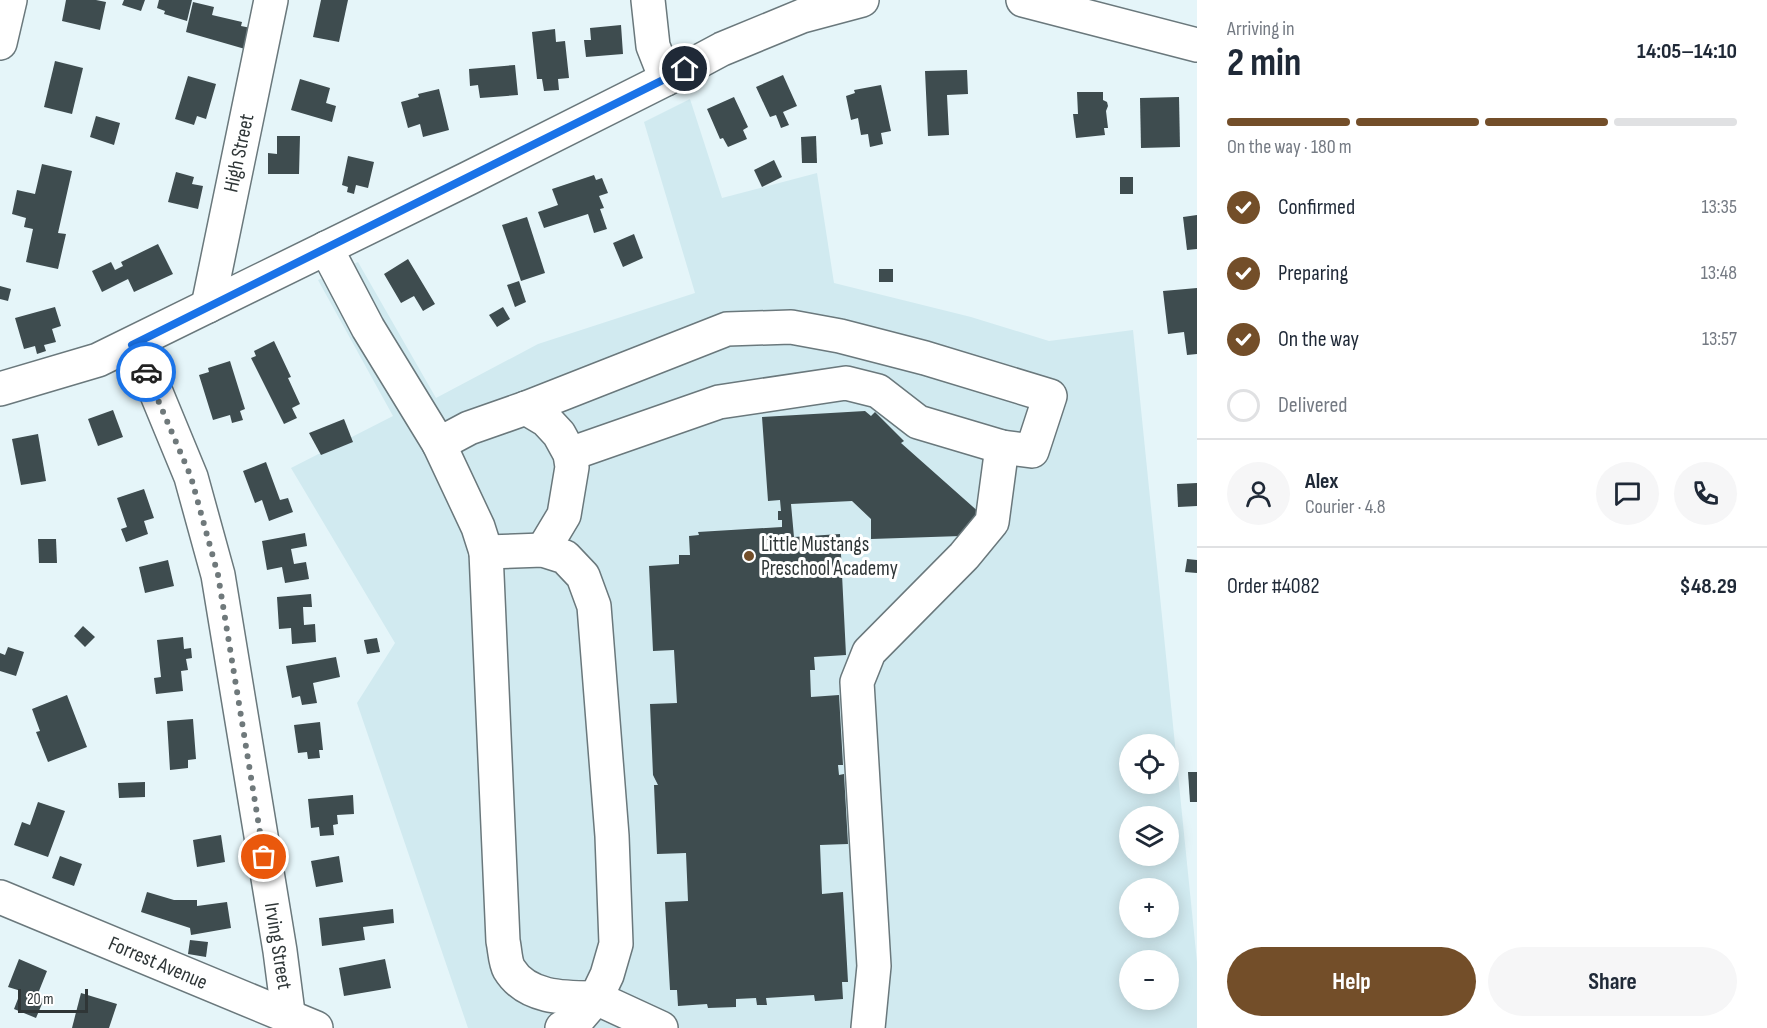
<!DOCTYPE html>
<meta charset="utf-8">
<style>
body{margin:0;font-family:"Sofia Sans Condensed",sans-serif;background:#f6f6f7;color:#1f2937;height:100vh;display:flex;flex-direction:column;font-size:22px;white-space:nowrap}
*{box-sizing:border-box;margin:0}
p{font-size:20px;color:#747a83}
.icon{flex:none;width:33px;height:33px;fill:none;stroke:currentColor;stroke-width:2;stroke-linecap:round;stroke-linejoin:round}
.map{position:relative;flex:1;overflow:hidden}
.details{display:flex;flex-direction:column;background:#fff;width:570px}
.details>*{flex:none}
.buttons{position:absolute;left:1119px;top:734px;display:grid;gap:12px}
.buttons a{display:grid;place-items:center;width:60px;height:60px;border-radius:50%;background:#fff;box-shadow:0 3px 15px #0003;font-size:30px}
.scale{position:absolute;left:18px;bottom:15px;width:70px;box-sizing:border-box;padding-left:6px;border:3px solid #2f3637;border-top:0;font-size:16px;line-height:21px;white-space:nowrap;color:#2f3637;-webkit-text-stroke:4px #fff;paint-order:stroke}
.pin{position:absolute;display:grid;place-items:center;width:51px;height:51px;color:#fff;margin:-26px;border:3px solid #fff;border-radius:50%;box-shadow:0 2px 6px #0007}
.courier{position:absolute;display:grid;place-items:center;width:60px;height:60px;margin:-30px;border:4px solid #1a73e8;border-radius:50%;background:#fff;color:#222;box-shadow:0 2px 8px #0007}
.headline em{font-style:normal;font-weight:700}
.headline div{display:flex;flex-direction:column-reverse}
.headline{display:flex;align-items:center;justify-content:space-between;height:102px;padding:0 30px}
h1{font-size:39px;font-weight:700;line-height:45px}
.bar{display:grid;grid-template-columns:repeat(4,1fr);gap:9px 6px;align-content:center;height:72px;padding:0 30px}
.bar i{height:8px;border-radius:4px;background:#e0e1e3}
.bar .current{background:#734e29}
.bar p{grid-column:span 4}
.line{display:flex;align-items:center;gap:15px;padding:0 30px;border-top:2px solid #e0e1e3}
.line div{flex:1}
.round{display:grid;place-items:center;flex:none;width:63px;height:63px;border-radius:32px;background:#f6f6f7}
ol{padding:0 30px;list-style:none}
li{display:flex;align-items:center;gap:18px;height:66px}
li p{margin-inline-start:auto}
li .icon{padding:6px;border-radius:50%;background:#734e29;color:#fff;stroke-width:4}
li:last-child{color:#747a83}
li i{width:33px;height:33px;border:3px solid #e0e1e3;border-radius:50%}
.action{display:flex;gap:12px;margin-top:auto;padding:12px 30px}
.action a{flex:1;height:69px;border-radius:36px;background:#734e29;color:#fff;font-size:24px;font-weight:700;line-height:69px;text-align:center}
.action a+a{background:#f6f6f7;color:#1f2937}
main{display:flex;flex:1;min-height:0}
.map>svg:first-child{display:block}
</style>
<main>
<div class="map">
<svg width="1197" height="1028" viewBox="0 0 1197 1028">
<rect width="100%" height="100%" fill="#e5f5f9"/>
<!-- built -->
<path fill="#d1eaf0" fill-rule="evenodd" d="M690,99L722,198L817,173L834,283L971,317L1049,341L1133,330L1197,962V1028H468L357,703L395,643L291,468L393,416L318,280L358,262L436,398L538,344L695,293L644,122ZM1130,744H1168V783H1130ZM1130,816H1168V855H1130ZM1130,888H1168V927H1130ZM1130,960H1168V999H1130Z"/>
<!-- building -->
<g fill="#3e4c4f">
<path d="M66,0H96L106,2L100,30L62,21Z"/>
<path d="M124,0H145L141,11L122,5Z"/>
<path d="M159,0H192L187,21L164,14L165,11L157,8Z"/>
<path d="M321,0H348L339,42L313,37Z"/>
<path d="M193,2L214,7L212,15L242,22L241,26L251,28L245,49L186,32Z"/>
<path d="M621,25L623,54L586,57L584,40H591L590,28Z"/>
<path d="M555,29L556,42L565,41L569,78L558,79L559,90L544,91L542,79H537L532,32Z"/>
<path d="M55,61L83,68L72,114L44,107Z"/>
<path d="M515,65L518,95L480,98L478,85L470,86L469,69Z"/>
<path d="M967,70L968,94L947,95L949,135L928,136L925,71Z"/>
<path d="M783,75L797,106L783,112L789,125L781,128L776,115L770,117L756,87Z"/>
<path d="M188,76L216,84L206,119L197,116L194,125L175,119Z"/>
<path d="M300,79L330,88L326,103L336,106L332,122L291,110Z"/>
<path d="M881,85L891,131L881,133L883,144L870,147L868,134L861,135L858,118L851,120L846,96L855,93L854,90Z"/>
<path d="M439,89L449,130L423,137L420,124L408,128L401,102L419,97L418,94Z"/>
<path d="M1077,92H1103V100L1107,102L1108,106L1106,111L1108,128H1104L1105,135L1076,138L1073,114H1078Z"/>
<path d="M734,97L748,127L743,130L747,139L728,147L723,138L720,139L707,109Z"/>
<path d="M1179,97L1180,147L1141,148L1140,98Z"/>
<path d="M96,116L120,123L114,145L90,137Z"/>
<path d="M277,136H300L299,174H268V153L277,154Z"/>
<path d="M816,136L817,163H802L801,137Z"/>
<path d="M348,156L374,162L368,188L356,185L354,194L347,192L348,187L342,185Z"/>
<path d="M774,160L782,177L762,187L754,170Z"/>
<path d="M42,164L72,171L58,233L66,234L58,269L26,262L33,229L24,227L26,218L12,214L17,190L35,194Z"/>
<path d="M176,172L194,177L192,184L203,186L198,209L168,202Z"/>
<path d="M594,175L596,180L602,178L608,193L599,196L604,208L600,209L607,229L594,233L588,214L544,228L538,212L558,205L552,189Z"/>
<rect x="1120" y="177" width="13" height="17"/>
<path d="M1197,215V249L1187,250L1183,217Z"/>
<path d="M527,217L545,273L521,281L502,225Z"/>
<path d="M634,234L643,258L623,267L613,243Z"/>
<path d="M158,244L173,274L134,292L128,279L102,292L92,271L111,262L115,270L123,266L121,262Z"/>
<path d="M408,259L435,304L423,311L414,296L401,303L384,274Z"/>
<rect x="879" y="269" width="14" height="13"/>
<path d="M519,281L526,302L515,307L507,285Z"/>
<path d="M0,286L11,289L8,301L0,299Z"/>
<path d="M1197,288V354L1187,355L1184,332L1168,334L1163,291Z"/>
<path d="M55,307L61,326L52,329L56,342L44,345L46,351L37,354L35,346L24,349L15,318Z"/>
<path d="M503,307L510,319L497,327L489,315Z"/>
<path d="M274,341L291,377L288,378L300,404L292,408L297,418L284,424L251,358L256,356L254,351Z"/>
<path d="M230,361L245,409L240,411L243,420L232,423L230,415L213,420L199,375L209,372L208,368Z"/>
<path d="M113,410L123,437L98,446L88,419Z"/>
<path d="M865,411L871,416L875,412L904,441L901,443L981,514L961,536L871,539V519L852,501L791,504L794,537L840,534L846,655L814,657L815,670H810L811,697L839,695L843,765H838L839,775L844,774L848,844L820,845L822,894L843,892L848,982H842L843,999L815,1001L814,995L766,998L767,1005H757L756,998L736,999V1007L708,1008L707,1004L678,1006L677,990H670L665,902L688,901L686,853L657,854L654,785H658L653,775L650,704L677,703L674,650L653,651L649,566L679,564V555H690L689,536L699,535L698,532L782,527V520H778V511H781L780,500L768,501L762,417Z"/>
<path d="M344,419L353,442L321,455L309,433Z"/>
<path d="M38,434L46,481L21,485L12,439Z"/>
<path d="M266,462L280,500L288,498L293,512L269,521L262,500L255,503L243,471Z"/>
<path d="M1197,483V506L1178,507L1177,484Z"/>
<path d="M144,489L154,518L144,521L148,534L126,542L121,529L127,527L117,498Z"/>
<path d="M305,533L307,546L291,549L294,564L306,562L309,579L285,583L282,567L267,570L262,541Z"/>
<path d="M38,539H56L57,563H39Z"/>
<path d="M1187,559L1197,560V573L1185,572Z"/>
<path d="M168,560L174,586L145,593L139,567Z"/>
<path d="M311,594L312,607H303L304,625L315,624L316,642L292,644L291,628L279,629L277,597Z"/>
<path d="M83,626L95,637L85,647L74,636Z"/>
<path d="M183,637L184,649L191,648L192,658L186,659L188,670L181,671L183,691L156,694L154,678L161,677L157,640Z"/>
<path d="M377,638L380,652L367,654L364,640Z"/>
<path d="M8,647L24,652L16,676L0,671V653L5,655Z"/>
<path d="M336,657L340,677L313,683L317,703L302,705L300,696L292,698L286,666Z"/>
<path d="M67,695L87,747L48,762L36,732L40,731L32,709Z"/>
<path d="M193,719L196,759L188,760V768L170,770L167,721Z"/>
<path d="M320,722L323,750H319L320,758L308,759L307,752L298,753L294,725Z"/>
<path d="M1188,772H1197V802H1190Z"/>
<path d="M145,782V797L119,798L118,783Z"/>
<path d="M353,795L354,814L337,815L338,824L333,825L334,835L320,836L319,827L311,828L308,799Z"/>
<path d="M38,802L65,811L48,857L14,845L22,822L30,825Z"/>
<path d="M221,835L225,862L197,867L193,840Z"/>
<path d="M60,856L82,864L74,886L52,878Z"/>
<path d="M339,856L343,882L316,887L311,861Z"/>
<path d="M147,892L174,900H197V906L227,902L231,928L191,935L190,928L141,912Z"/>
<path d="M393,909L394,923L363,927L365,940L322,946L319,918Z"/>
<path d="M190,940L208,942L206,957L188,954Z"/>
<path d="M19,959L47,971L37,996L44,999L36,1018L14,1009L21,991L8,987Z"/>
<path d="M385,959L391,988L344,996L339,968Z"/>
<path d="M81,993L117,1004L109,1028H72Z"/>
</g>
<g fill="none" stroke-linecap="round" stroke-linejoin="round">
<!-- minor casing -->
<g stroke="#6a787c" stroke-width="36">
<g id="minor">
<path d="M648,0L653,46L666,79"/>
<path d="M1023,0L1197,45"/>
<path d="M0,43L10,0"/>
<path d="M326,248L368,328L439,444L469,428L526,408L727,329L791,327L840,336L925,358L1050,396L1032,451L1002,447L918,422L878,391L846,383L719,402L570,454"/>
<path d="M208,306L271,0"/>
<path d="M132,345L153,385L191,477L218,575L280,951L290,1028"/>
<path d="M0,389L98,360L469,178L666,79L722,49L802,16L862,0"/>
<path d="M526,408L546,420L559,434L570,454L572,467L564,515L543,550"/>
<path d="M439,444L478,527L486,552L543,550L565,557L583,576L594,606L612,836L616,944L607,975L596,998L661,1028"/>
<path d="M486,552L503,941C505,950 505,962 509,969C527,999 566,998 596,998"/>
<path d="M0,897L316,1028"/>
<path d="M562,1028L578,1019L596,998"/>
<path d="M868,1028L874,966L857,682L869,652L964,556L992,522L1002,447"/>
</g>
</g>
<!-- minor -->
<use href="#minor" stroke="#fff" stroke-width="33"/>
</g>
<g fill="none" stroke-linecap="round" stroke-linejoin="round">
<!-- done -->
<path stroke="#6f797b" stroke-width="6" stroke-dasharray="0 10.8" d="M146,372L191,477L218,575L264,857"/>
<!-- route -->
<path stroke="#1a73e8" stroke-width="8" d="M146,372L132,345L685,69"/>
</g>
<!-- markers -->
<circle fill="#734e29" stroke="#fff" stroke-width="2" cx="749" cy="556" r="6"/>
<g text-anchor="middle" dominant-baseline="central" stroke-width="6" stroke-linejoin="round" paint-order="stroke">
<!-- street labels -->
<g font-size="21" fill="#2f3637" stroke="#fff">
<text transform="translate(239 153) rotate(-78)">High Street</text>
<text transform="translate(278 946) rotate(81)">Irving Street</text>
<text transform="translate(158 963) rotate(23)">Forrest Avenue</text>
</g>
<!-- poi labels -->
<g font-size="21" fill="#2f3637" stroke="#fff" text-anchor="start">
<text x="761" y="544">Little Mustangs<tspan x="761" dy="24">Preschool Academy</tspan></text>
</g>
</g>
</svg>
<div class="buttons">
<a><svg class="icon" aria-label="locate" viewBox="0 0 24 24"><circle cx="12" cy="12" r="6"/><path d="M12 2v4M12 18v4M2 12h4M18 12h4"/></svg></a>
<a><svg class="icon" aria-label="layers" viewBox="0 0 24 24"><path d="M12 4l9 5-9 5-9-5zM3 14l9 5 9-5"/></svg></a>
<a>+</a>
<a>−</a>
</div>
<div class="scale">20 m</div>
<div class="pin" style="left:264px;top:857px;background:#ea580c"><svg class="icon" aria-label="bag" viewBox="0 0 24 24"><path d="M5 8h14l-1 12H6zM9 8a3 3 0 0 1 6 0"/></svg></div>
<div class="pin" style="left:685px;top:69px;background:#1f2937"><svg class="icon" aria-label="home" viewBox="0 0 24 24"><path d="M3 11l9-7 9 7M6 9v11h12V9"/></svg></div>
<div class="courier" style="left:146px;top:372px"><svg class="icon" aria-label="car" viewBox="0 0 24 24"><path d="M5 17H2v-5l4-1 3-4h7l3 4 3 1v5h-3M9 17h6M6 11h13"/><circle cx="7" cy="17" r="2"/><circle cx="17" cy="17" r="2"/></svg></div>
</div>
<section class="details">
<div class="headline"><div><h1>2 min</h1><p>Arriving in</p></div><em>14:05–14:10</em></div>
<div class="bar"><i class="current"></i><i class="current"></i><i class="current"></i><i></i><p>On the way · 180 m</p></div>
<ol>
<li><svg class="icon" aria-label="check" viewBox="0 0 24 24"><path d="M5 12l5 5 9-10"/></svg>Confirmed<p>13:35</p></li>
<li><svg class="icon" aria-label="check" viewBox="0 0 24 24"><path d="M5 12l5 5 9-10"/></svg>Preparing<p>13:48</p></li>
<li><svg class="icon" aria-label="check" viewBox="0 0 24 24"><path d="M5 12l5 5 9-10"/></svg>On the way<p>13:57</p></li>
<li><i></i>Delivered</li>
</ol>
<div class="line" style="height:108px"><a class="round"><svg class="icon" aria-label="person" viewBox="0 0 24 24"><circle cx="12" cy="8" r="4"/><path d="M4 21q1-7 8-7t8 7"/></svg></a><div><b>Alex</b><p>Courier · 4.8</p></div><a class="round"><svg class="icon" aria-label="chat" viewBox="0 0 24 24"><path d="M4 5h16v11H9l-5 4z"/></svg></a><a class="round"><svg class="icon" aria-label="phone" viewBox="0 0 24 24"><path d="M5 4h4l2 5-3 2q2 4 5 5l2-3 5 2v4C11 20 4 13 5 4z"/></svg></a></div>
<div class="line" style="height:78px"><div>Order #4082</div><b>$48.29</b></div>
<div class="action"><a>Help</a><a>Share</a></div>
</section>
</main>
